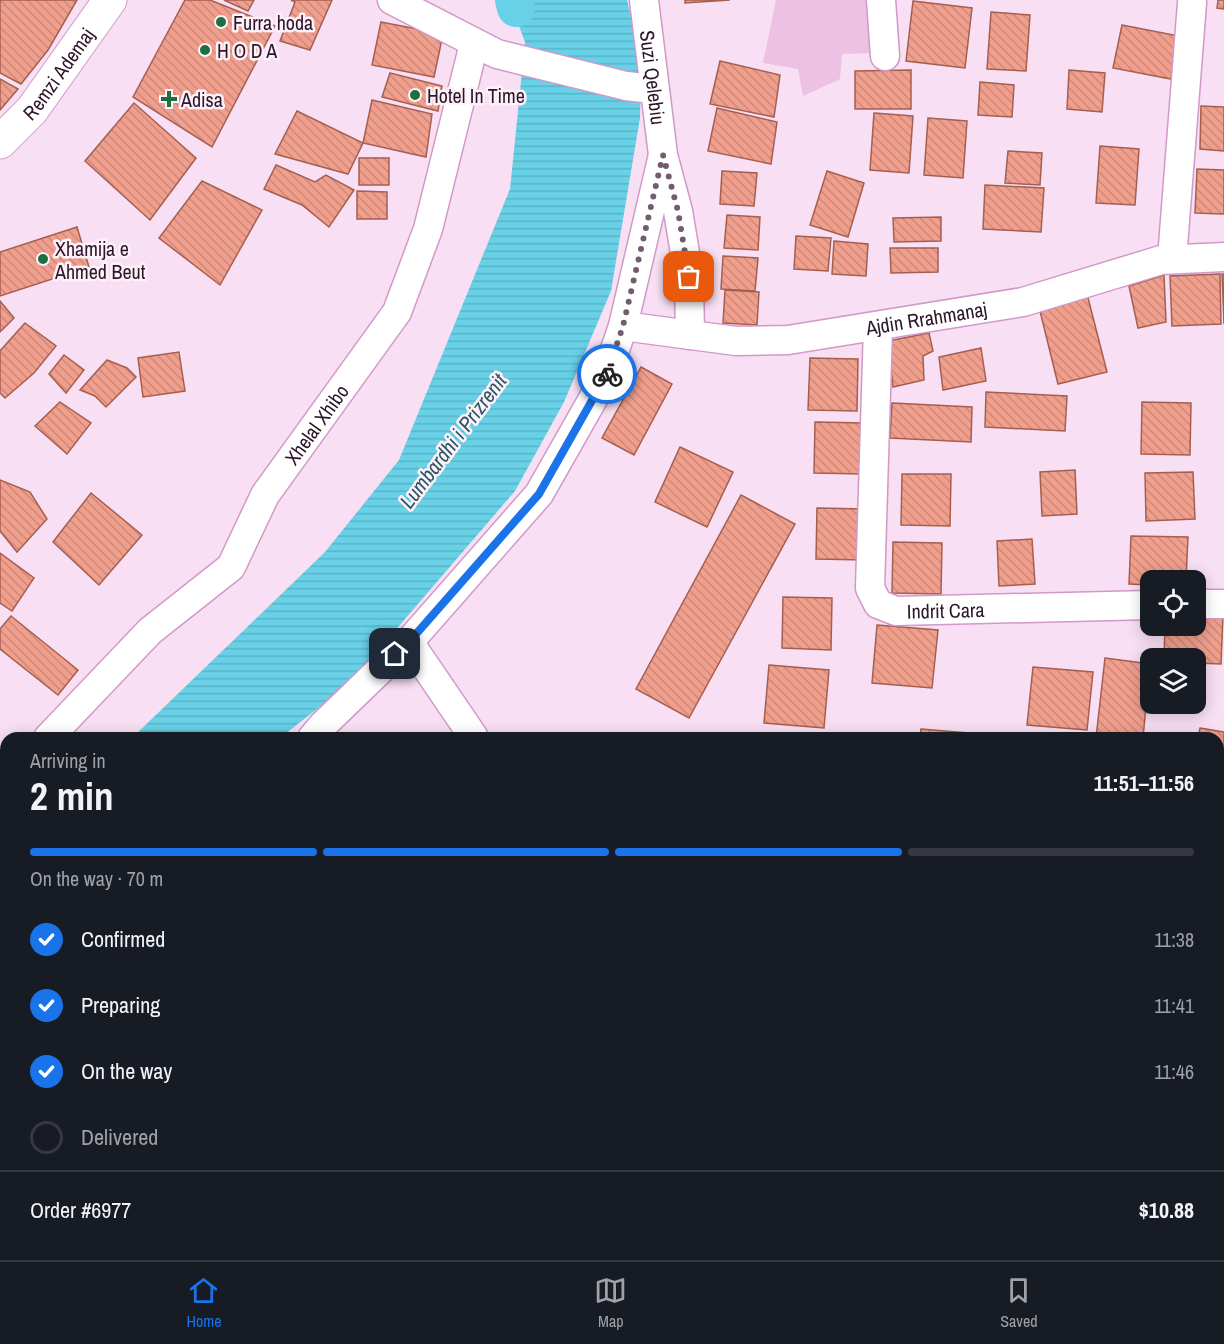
<!DOCTYPE html>
<meta charset="utf-8">
<style>
body{margin:0;font-family:"Archivo Narrow",sans-serif;background:#20242c;color:#f1f3f6;height:100vh;display:flex;flex-direction:column;font-size:22px;white-space:nowrap}
*{box-sizing:border-box;margin:0}
p{font-size:20px;color:#9ea1a6}
.icon{flex:none;width:33px;height:33px;fill:none;stroke:currentColor;stroke-width:2;stroke-linecap:round;stroke-linejoin:round}
.map{position:relative;flex:1;overflow:hidden}
.sheet{position:absolute;left:0px;top:732px;width:1224px;height:528px;display:flex;flex-direction:column;background:#171b24;border-radius:18px 18px 0 0;box-shadow:0 3px 15px #0003}
.sheet>*{flex:none}
.controls{position:absolute;left:1140px;top:570px;display:grid;gap:12px}
.controls a{display:grid;place-items:center;width:66px;height:66px;border-radius:12px;background:#171b24;box-shadow:0 3px 15px #0003;font-size:30px}
.pin{position:absolute;display:grid;place-items:center;width:51px;height:51px;color:#fff;margin:-26px;border-radius:12px;box-shadow:0 3px 9px #0006}
.courier{position:absolute;display:grid;place-items:center;width:60px;height:60px;margin:-30px;border:4px solid #1a73e8;border-radius:50%;background:#fff;color:#222;box-shadow:0 2px 8px #0007}
.overview em{font-style:normal;font-weight:700}
.overview div{display:flex;flex-direction:column-reverse}
.overview{display:flex;align-items:center;justify-content:space-between;height:102px;padding:0 30px}
h1{font-size:39px;font-weight:700;line-height:45px}
.bar{display:grid;grid-template-columns:repeat(4,1fr);gap:9px 6px;align-content:center;height:72px;padding:0 30px}
.bar i{height:8px;border-radius:4px;background:#363941}
.bar .selected{background:#1a73e8}
.bar p{grid-column:span 4}
.line{display:flex;align-items:center;gap:15px;padding:0 30px;border-top:2px solid #363941}
.line div{flex:1}
ol{padding:0 30px;list-style:none}
li{display:flex;align-items:center;gap:18px;height:66px}
li p{margin-inline-start:auto}
li .icon{padding:6px;border-radius:50%;background:#1a73e8;color:#fff;stroke-width:4}
li:last-child{color:#9ea1a6}
li i{width:33px;height:33px;border:3px solid #363941;border-radius:50%}
.tab-bar{display:flex;justify-content:space-around;align-items:center;height:84px;border-top:2px solid #363941;background:#171b24;font-size:16px;color:#9ea1a6}
.tab-bar a{display:grid;justify-items:center;gap:3px}
.tab-bar .selected{color:#1a73e8}
.map>svg:first-child{display:block}
</style>
<div class="map">
<svg width="1224" height="1260" viewBox="0 0 1224 1260">
<defs>
<pattern id="water-rules" width="6" height="5" patternUnits="userSpaceOnUse" patternTransform="scale(1.5)"><rect width="6" height="5" fill="#68d1e7"/><path d="M0 2.5h6" fill="none" stroke="#5ab3c6"/></pattern>
<pattern id="building-back-hatch" width="6" height="6" patternUnits="userSpaceOnUse" patternTransform="scale(1.5)"><rect width="6" height="6" fill="#f19f8d"/><path d="M-1 5l2 2M0 0l6 6M5-1l2 2" fill="none" stroke="#cf887a"/></pattern>
</defs>
<rect width="100%" height="100%" fill="#f8dff3"/>
<!-- grass -->
<path fill="#ecc1e4" d="M776,0H870L873,53L842,54L840,79L803,96L798,69L763,63Z"/>
<!-- water -->
<g fill="url(#water-rules)">
<path d="M521,0H627L641,60L640,118L611,291L564,402L515,491L350,683L280,738H132L325,552L399,460L510,189L525,42L513,10L523,6Z"/>
<path d="M6,841V963L0,969V846Z"/>
</g>
<g fill="none" stroke-linecap="round" stroke-linejoin="round">
<!-- canal -->
<path stroke="#68d1e7" stroke-width="38" d="M514,0L516,8"/>
</g>
<!-- building -->
<g fill="url(#building-back-hatch)" stroke="#a45f51" stroke-width="1.5">
<path d="M0,0H77L48,50L21,84L0,73Z"/>
<path d="M185,0H210L275,26L212,147L133,97Z"/>
<path d="M224,0H254L248,11Z"/>
<path d="M291,0H332L310,50L280,41L295,2Z"/>
<path d="M685,0H730L685,3Z"/>
<path d="M1218,0H1224V9L1217,8Z"/>
<path d="M913,1L972,8L965,68L906,61Z"/>
<path d="M991,12L1030,15L1026,71L987,69Z"/>
<path d="M381,22L443,34L434,77L372,65Z"/>
<path d="M1122,25L1179,36L1171,79L1113,68Z"/>
<path d="M720,61L780,75L774,117L710,104Z"/>
<path d="M911,70V109H855V71Z"/>
<path d="M1069,70L1105,73L1102,112L1067,109Z"/>
<path d="M390,73L442,86L438,111L382,97Z"/>
<path d="M0,79L18,89L0,110Z"/>
<path d="M980,82L1014,85L1012,117L978,115Z"/>
<path d="M372,100L432,114L426,157L363,143Z"/>
<path d="M134,103L196,158L150,220L85,161Z"/>
<path d="M1201,106L1224,107V151L1200,149Z"/>
<path d="M717,108L777,122L771,164L708,151Z"/>
<path d="M297,111L363,143L348,174L275,154Z"/>
<path d="M874,113L913,116L909,173L870,170Z"/>
<path d="M928,118L967,121L963,178L924,175Z"/>
<path d="M1100,146L1139,149L1135,205L1096,203Z"/>
<path d="M1008,151L1042,153L1040,185L1005,183Z"/>
<rect x="359" y="158" width="30" height="27"/>
<path d="M276,165L315,182L326,175L354,190L329,227L302,205L264,189Z"/>
<path d="M1197,169L1224,170V214L1195,213Z"/>
<path d="M722,171L757,173L754,206L720,204Z"/>
<path d="M827,171L864,183L848,237L810,225Z"/>
<path d="M202,181L262,210L220,285L159,238Z"/>
<path d="M985,185L1044,188L1041,232L983,229Z"/>
<path d="M357,191L387,192V219H357Z"/>
<path d="M727,215L760,217L758,250L724,248Z"/>
<path d="M941,217V241L894,242L893,218Z"/>
<path d="M77,227L89,267L0,296V252Z"/>
<path d="M796,236L831,238L828,271L794,269Z"/>
<path d="M834,241L868,244L866,276L832,274Z"/>
<path d="M890,248H938V272L891,273Z"/>
<path d="M723,256L758,258L755,291L721,289Z"/>
<path d="M1220,274L1221,324L1172,326L1170,276Z"/>
<path d="M1222,274H1224V324Z"/>
<path d="M1164,275L1166,322L1138,328L1129,286Z"/>
<path d="M725,290L759,292L757,325L723,323Z"/>
<path d="M1086,290L1107,372L1058,384L1038,303Z"/>
<path d="M0,301L14,318L0,332Z"/>
<path d="M25,323L56,346L34,373L5,398L0,393V351Z"/>
<path d="M929,333L933,351L923,356L924,380L893,387L888,341Z"/>
<path d="M981,348L986,381L943,390L939,357Z"/>
<path d="M179,352L185,391L143,397L138,358Z"/>
<path d="M64,355L84,370L66,393L49,374Z"/>
<path d="M810,358L858,359L857,411L808,410Z"/>
<path d="M107,360L127,368L136,377L106,407L95,396L80,390Z"/>
<path d="M641,367L672,384L634,455L602,438Z"/>
<path d="M986,392L1067,396L1065,431L985,427Z"/>
<path d="M60,402L91,423L67,454L35,426Z"/>
<path d="M1142,402L1191,403L1190,455L1141,454Z"/>
<path d="M892,403L972,407L971,442L890,438Z"/>
<path d="M815,422L864,423L863,474L814,473Z"/>
<path d="M680,447L733,472L707,527L655,502Z"/>
<path d="M1075,470L1077,514L1042,516L1040,472Z"/>
<path d="M1193,472L1195,519L1146,521L1145,473Z"/>
<path d="M902,474H951L950,526L901,525Z"/>
<path d="M0,480L30,492L47,519L17,552L0,531Z"/>
<path d="M91,493L142,535L99,585L53,542Z"/>
<path d="M741,495L795,524L689,718L636,689Z"/>
<path d="M817,508L866,509L865,560L816,559Z"/>
<path d="M1131,536L1188,537L1186,580H1150V585L1129,584Z"/>
<path d="M1032,539L1035,584L999,586L997,541Z"/>
<path d="M893,542L942,543L941,594L892,593Z"/>
<path d="M0,553L34,578L12,611L0,603Z"/>
<path d="M783,597L832,598L831,650L782,648Z"/>
<path d="M1196,614L1223,615L1221,664L1196,663V658H1164L1165,626H1196Z"/>
<path d="M11,616L78,670L58,695L0,649V629Z"/>
<path d="M877,625L938,630L932,688L872,683Z"/>
<path d="M1105,658L1150,664L1143,738H1096Z"/>
<path d="M769,665L829,670L824,728L764,723Z"/>
<path d="M1033,667L1093,672L1087,730L1027,725Z"/>
<path d="M1200,728L1224,732V760L1218,758V738H1198Z"/>
<path d="M921,729L981,734V738H920Z"/>
<path d="M852,735L891,738H851Z"/>
<path d="M1224,913V995H1218V914Z"/>
<path d="M1218,1053L1224,1056V1110L1218,1108Z"/>
<path d="M161,1254L251,1255V1260H161Z"/>
<path d="M436,1254H455L456,1260H416L415,1257Z"/>
<path d="M501,1254H540L541,1260H502Z"/>
<path d="M627,1254H677L681,1260H617Z"/>
<rect x="832" y="1254" width="35" height="6"/>
<path d="M927,1254H972V1260H928Z"/>
<path d="M995,1254H1030L995,1256Z"/>
<rect x="1175" y="1254" width="33" height="6"/>
<path d="M251,1255L293,1256V1260H251Z"/>
</g>
<g fill="none" stroke-linecap="round" stroke-linejoin="round">
<!-- street casing -->
<g stroke="#d299c8" stroke-width="31">
<g id="street">
<path d="M392,0L497,54L626,86L653,89"/>
<path id="s1" d="M644,0L663,155L678,211L689,277L690,335"/>
<path d="M881,0L885,56"/>
<path d="M1172,259L1192,3"/>
<path id="s2" d="M623,326L736,341L788,340L1023,302L1161,260L1224,257"/>
<path id="s3" d="M878,327L870,588L878,604L896,611L1150,605"/>
<path d="M1196,604H1224"/>
<path d="M409,642L473,736"/>
<path id="s4" d="M48,738L150,631L231,567L265,495L397,312L428,229L474,44"/>
<path d="M312,738L323,725L409,642L539,494L606,376L623,326L663,155"/>
<path d="M0,785L6,779"/>
<path d="M1218,907L1224,906"/>
<path d="M597,1254L599,1260"/>
<path d="M102,1260L105,1254"/>
<path d="M744,1260V1254"/>
<path d="M1151,1260L1152,1254"/>
</g>
</g>
<!-- secondary casing -->
<g stroke="#d299c8" stroke-width="35">
<g id="secondary">
<path id="s5" d="M0,142L32,110L110,0"/>
</g>
</g>
<!-- street -->
<use href="#street" stroke="#fff" stroke-width="28"/>
<!-- secondary -->
<use href="#secondary" stroke="#fff" stroke-width="33"/>
</g>
<g fill="none" stroke-linecap="round" stroke-linejoin="round">
<!-- done -->
<path stroke="#735c6f" stroke-width="6" stroke-dasharray="0 10.8" d="M607,374L623,326L663,155L678,211L689,277"/>
<!-- route -->
<path stroke="#1a73e8" stroke-width="8" d="M395,654L409,642L539,494L607,374"/>
</g>
<!-- markers -->
<g fill="#1e6e3e" stroke="#fdf1fa" stroke-width="2">
<circle cx="221" cy="22" r="6"/>
<circle cx="205" cy="50" r="6"/>
<circle cx="415" cy="95" r="6"/>
<path d="M166 90h6v6h6v6h-6v6h-6v-6h-6v-6h6z"/>
<circle cx="43" cy="259" r="6"/>
</g>
<g text-anchor="middle" dominant-baseline="central" stroke-width="5" stroke-linejoin="round" paint-order="stroke">
<!-- poi labels -->
<g font-size="20" fill="#2c1628" stroke="#fdf1fa" text-anchor="start">
<text x="233" y="22">Furra hoda</text>
<text x="217" y="50">H O D A</text>
<text x="427" y="95">Hotel In Time</text>
<text x="181" y="99">Adisa</text>
<text x="55" y="248">Xhamija e<tspan x="55" dy="23">Ahmed Beut</tspan></text>
</g>
<!-- street labels -->
<g font-size="20" fill="#2c1628" stroke="#fdf1fa">
<text stroke="none"><textPath href="#s5" startOffset="90">Remzi Ademaj</textPath></text>
<text stroke="none"><textPath href="#s1" startOffset="78">Suzi Qelebiu</textPath></text>
<text stroke="none"><textPath href="#s2" startOffset="306">Ajdin Rrahmanaj</textPath></text>
<text stroke="none"><textPath href="#s4" startOffset="418">Xhelal Xhibo</textPath></text>
<text stroke="none"><textPath href="#s3" startOffset="348">Indrit Cara</textPath></text>
</g>
<!-- water labels -->
<g font-size="21" font-style="italic" fill="#2a5862" stroke="#fdf1fa">
<text transform="translate(453 441) rotate(-53)">Lumbardhi i Prizrenit</text>
</g>
</g>
</svg>
<div class="controls">
<a><svg class="icon" aria-label="locate" viewBox="0 0 24 24"><circle cx="12" cy="12" r="6"/><path d="M12 2v4M12 18v4M2 12h4M18 12h4"/></svg></a>
<a><svg class="icon" aria-label="layers" viewBox="0 0 24 24"><path d="M12 4l9 5-9 5-9-5zM3 14l9 5 9-5"/></svg></a>
</div>
<div class="pin" style="left:689px;top:277px;background:#ea580c"><svg class="icon" aria-label="bag" viewBox="0 0 24 24"><path d="M5 8h14l-1 12H6zM9 8a3 3 0 0 1 6 0"/></svg></div>
<div class="pin" style="left:395px;top:654px;background:#1f2937"><svg class="icon" aria-label="home" viewBox="0 0 24 24"><path d="M3 11l9-7 9 7M6 9v11h12V9"/></svg></div>
<div class="courier" style="left:607px;top:374px"><svg class="icon" aria-label="bike" viewBox="0 0 24 24"><circle cx="6" cy="16" r="4"/><circle cx="18" cy="16" r="4"/><path d="M6 16l4-8h5l3 8M10 8l3 8H6M13 5h3"/></svg></div>
<section class="sheet">
<div class="overview"><div><h1>2 min</h1><p>Arriving in</p></div><em>11:51–11:56</em></div>
<div class="bar"><i class="selected"></i><i class="selected"></i><i class="selected"></i><i></i><p>On the way · 70 m</p></div>
<ol>
<li><svg class="icon" aria-label="check" viewBox="0 0 24 24"><path d="M5 12l5 5 9-10"/></svg>Confirmed<p>11:38</p></li>
<li><svg class="icon" aria-label="check" viewBox="0 0 24 24"><path d="M5 12l5 5 9-10"/></svg>Preparing<p>11:41</p></li>
<li><svg class="icon" aria-label="check" viewBox="0 0 24 24"><path d="M5 12l5 5 9-10"/></svg>On the way<p>11:46</p></li>
<li><i></i>Delivered</li>
</ol>
<div class="line" style="height:78px"><div>Order #6977</div><b>$10.88</b></div>
</section>
</div>
<nav class="tab-bar">
<a class="selected"><svg class="icon" aria-label="home" viewBox="0 0 24 24"><path d="M3 11l9-7 9 7M6 9v11h12V9"/></svg>Home</a>
<a><svg class="icon" aria-label="map" viewBox="0 0 24 24"><path d="M3 6l6-2 6 2 6-2v14l-6 2-6-2-6 2zM9 4v14M15 6v14"/></svg>Map</a>
<a><svg class="icon" aria-label="saved" viewBox="0 0 24 24"><path d="M7 4h10v16l-5-4-5 4z"/></svg>Saved</a>
</nav>
